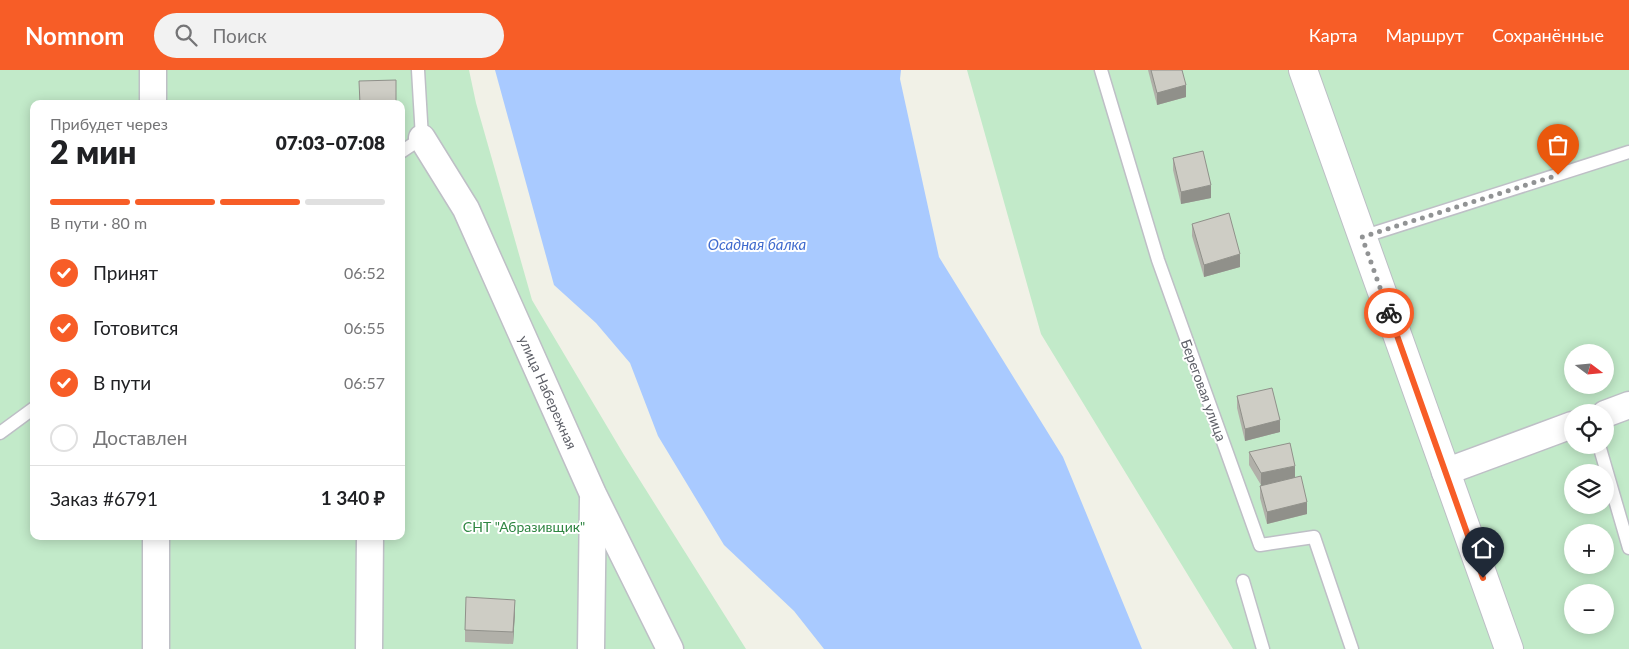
<!DOCTYPE html>
<html lang="ru">
<meta charset="utf-8">
<style>
body{margin:0;font-family:Lato,sans-serif;background:#f2f2f2;color:#202124;height:100vh;display:flex;flex-direction:column;font-size:19px;white-space:nowrap}
*{box-sizing:border-box;margin:0}
p{font-size:16px;color:#757577}
.icon{flex:none;width:28px;height:28px;fill:none;stroke:currentColor;stroke-width:2;stroke-linecap:round;stroke-linejoin:round}
.map{position:relative;flex:1;overflow:hidden}
.panel{position:absolute;left:30px;top:30px;width:375px;height:440px;display:flex;flex-direction:column;background:#fff;border-radius:10px;box-shadow:0 2px 12px #0003}
.panel>*{flex:none}
.needle{width:32px;rotate:106deg}
.fabs{position:absolute;left:1564px;top:274px;display:grid;gap:10px}
.fabs a{display:grid;place-items:center;width:50px;height:50px;border-radius:50%;background:#fff;box-shadow:0 2px 12px #0003;font-size:25px}
.pin{position:absolute;display:grid;place-items:center;width:42px;height:42px;color:#fff;margin:-51px -21px;border-radius:50% 50% 50% 0;rotate:-45deg;box-shadow:0 0 5px #0007}
.pin .icon{rotate:45deg}
.courier{position:absolute;display:grid;place-items:center;width:50px;height:50px;margin:-25px;border:4px solid #f75d27;border-radius:50%;background:#fff;color:#222;box-shadow:0 1px 6px #0007}
.summary em{font-style:normal;font-weight:800}
.summary div{display:flex;flex-direction:column-reverse}
.summary{display:flex;align-items:center;justify-content:space-between;height:85px;padding:0 20px}
h1{font-size:32px;font-weight:800;line-height:38px}
.bar{display:grid;grid-template-columns:repeat(4,1fr);gap:8px 5px;align-content:center;height:60px;padding:0 20px}
.bar i{height:6px;border-radius:4px;background:#e0e0e0}
.bar .current{background:#f75d27}
.bar p{grid-column:span 4}
.line{display:flex;align-items:center;gap:12px;padding:0 20px;border-top:1px solid #e0e0e0}
.line div{flex:1}
ol{padding:0 20px;list-style:none}
li{display:flex;align-items:center;gap:15px;height:55px}
li p{margin-inline-start:auto}
li .icon{padding:5px;border-radius:50%;background:#f75d27;color:#fff;stroke-width:4}
li:last-child{color:#757577}
li i{width:28px;height:28px;border:2px solid #e0e0e0;border-radius:50%}
header{display:flex;align-items:center;gap:30px;box-sizing:border-box;height:70px;padding:0 25px;background:#f75d27;color:#fff}
header strong{font-size:24px}
nav{display:flex;gap:28px;margin-inline-start:auto;font-size:18px}
.search{width:350px;height:45px;background:#f2f2f2;display:flex;align-items:center;gap:12px;box-sizing:border-box;padding:0 18px;border-radius:28px;color:#757577;font-size:19px}
.map>svg:first-child{display:block}
</style>
<header>
<strong>Nomnom</strong>
<div class="search"><svg class="icon" aria-label="search" viewBox="0 0 24 24"><circle cx="10" cy="10" r="6"/><path d="M15 15l6 6"/></svg>Поиск</div>
<nav><a>Карта</a><a>Маршрут</a><a>Сохранённые</a></nav>
</header>
<div class="map">
<svg width="1629" height="579" viewBox="0 0 1629 579">
<rect width="100%" height="100%" fill="#f1f1e7"/>
<!-- green -->
<g fill="#c2eac9" fill-rule="evenodd">
<path d="M0,0H469L476,33L532,230L624,385L746,579H0ZM34,34H401V466H34Z"/>
<path d="M967,0H1629V579H1233L1041,264ZM1572,282H1605V315H1572ZM1572,342H1605V375H1572ZM1572,402H1605V435H1572ZM1572,462H1605V495H1572ZM1572,522H1605V555H1572Z"/>
</g>
<!-- water -->
<path fill="#a9caff" d="M495,0H901L900,9L939,187L1063,387L1142,579H824L794,541L724,475L658,366L630,293L596,253L554,215Z"/>
<g fill="none" stroke-linecap="round" stroke-linejoin="round">
<!-- lane casing -->
<g stroke="#bebfc6" stroke-width="15">
<g id="lane">
<path d="M1101,0L1158,190L1260,475L1314,467L1352,579"/>
<path d="M401,82L422,68L418,0"/>
<path d="M1362,167L1629,82"/>
<path d="M0,363L34,338"/>
<path d="M1599,375L1629,478"/>
<path d="M1243,511L1263,579"/>
</g>
</g>
<!-- street casing -->
<g stroke="#bebfc6" stroke-width="29">
<g id="street">
<path d="M153,0V34"/>
<path d="M422,68L466,139L593,424L670,579"/>
<path d="M1605,344L1629,335"/>
<path d="M1445,402L1572,355"/>
<path d="M156,579V466"/>
<path d="M369,579L370,466"/>
<path d="M591,579L593,429"/>
</g>
</g>
<!-- secondary casing -->
<g stroke="#bcbec5" stroke-width="30">
<path id="secondary" d="M1303,0L1509,579"/>
</g>
<!-- lane -->
<use href="#lane" stroke="#fff" stroke-width="12"/>
<!-- street -->
<use href="#street" stroke="#fff" stroke-width="26"/>
<!-- secondary -->
<use href="#secondary" stroke="#fff" stroke-width="28"/>
</g>
<!-- wall -->
<g fill="#b1b0a9">
<path d="M1148,0H1182L1186,27L1157,35Z"/>
<path d="M1173,88L1211,128L1181,134L1173,100Z"/>
<path d="M1192,154L1240,197L1204,207L1192,166Z"/>
<path d="M1237,326L1280,362L1245,371L1237,338Z"/>
<path d="M1249,382L1295,407L1307,444L1267,454L1260,428V416L1261,415L1249,395Z"/>
<path d="M515,542L513,574L465,572V560Z"/>
</g>
<!-- shaded-wall -->
<g fill="#90908a">
<path d="M1186,15V27L1157,35V23Z"/>
<path d="M1211,115V128L1181,134V122Z"/>
<path d="M1240,184V197L1204,207V195Z"/>
<path d="M1280,350V362L1245,371V359Z"/>
<path d="M1295,396V408L1261,416V403Z"/>
<path d="M1307,432V444L1267,454V442Z"/>
<path d="M515,530V542L513,574V562Z"/>
</g>
<!-- building -->
<g fill="#cecdc5" stroke="#90908a">
<path d="M1151,0H1182L1186,15L1157,23Z"/>
<path d="M396,10V34H360L359,11Z"/>
<path d="M1203,81L1211,115L1181,122L1173,88Z"/>
<path d="M1229,143L1240,184L1204,195L1192,154Z"/>
<path d="M1272,318L1280,350L1245,359L1237,326Z"/>
<path d="M1290,373L1295,396L1261,403L1249,382Z"/>
<path d="M1301,406L1307,432L1267,442L1260,416Z"/>
<path d="M466,527L515,530L513,562L465,560Z"/>
</g>
<g fill="none" stroke-linecap="round" stroke-linejoin="round">
<!-- done -->
<path stroke="#919394" stroke-width="5" stroke-dasharray="0 9" d="M1389,243L1362,167L1558,105"/>
<!-- route -->
<path stroke="#f75d27" stroke-width="6" d="M1389,243L1483,508"/>
</g>
<g text-anchor="middle" dominant-baseline="central" stroke-width="4" stroke-linejoin="round" paint-order="stroke">
<!-- street labels -->
<g font-size="14" fill="#5e6068" stroke="#fff">
<text transform="translate(1204 320) rotate(70)">Береговая улица</text>
<text transform="translate(548 322) rotate(66)">улица Набережная</text>
</g>
<!-- park labels -->
<g font-size="14" fill="#2f8642" stroke="#fff">
<text x="524" y="456">СНТ "Абразивщик"</text>
</g>
<!-- water labels -->
<g font-size="15" font-style="italic" fill="#406bce" stroke="#fff">
<text x="757" y="174">Осадная балка</text>
</g>
</g>
</svg>
<div class="fabs">
<a><svg class="needle" viewBox="-14 -14 28 28"><path d="M0-13l5 13h-10z" fill="#e53935"/><path d="M0 13l5-13h-10z" fill="#757577"/></svg></a>
<a><svg class="icon" aria-label="locate" viewBox="0 0 24 24"><circle cx="12" cy="12" r="6"/><path d="M12 2v4M12 18v4M2 12h4M18 12h4"/></svg></a>
<a><svg class="icon" aria-label="layers" viewBox="0 0 24 24"><path d="M12 4l9 5-9 5-9-5zM3 14l9 5 9-5"/></svg></a>
<a>+</a>
<a>−</a>
</div>
<div class="pin" style="left:1558px;top:105px;background:#ea580c"><svg class="icon" aria-label="bag" viewBox="0 0 24 24"><path d="M5 8h14l-1 12H6zM9 8a3 3 0 0 1 6 0"/></svg></div>
<div class="pin" style="left:1483px;top:508px;background:#1f2937"><svg class="icon" aria-label="home" viewBox="0 0 24 24"><path d="M3 11l9-7 9 7M6 9v11h12V9"/></svg></div>
<div class="courier" style="left:1389px;top:243px"><svg class="icon" aria-label="bike" viewBox="0 0 24 24"><circle cx="6" cy="16" r="4"/><circle cx="18" cy="16" r="4"/><path d="M6 16l4-8h5l3 8M10 8l3 8H6M13 5h3"/></svg></div>
<section class="panel">
<div class="summary"><div><h1>2 мин</h1><p>Прибудет через</p></div><em>07:03–07:08</em></div>
<div class="bar"><i class="current"></i><i class="current"></i><i class="current"></i><i></i><p>В пути · 80 m</p></div>
<ol>
<li><svg class="icon" aria-label="check" viewBox="0 0 24 24"><path d="M5 12l5 5 9-10"/></svg>Принят<p>06:52</p></li>
<li><svg class="icon" aria-label="check" viewBox="0 0 24 24"><path d="M5 12l5 5 9-10"/></svg>Готовится<p>06:55</p></li>
<li><svg class="icon" aria-label="check" viewBox="0 0 24 24"><path d="M5 12l5 5 9-10"/></svg>В пути<p>06:57</p></li>
<li><i></i>Доставлен</li>
</ol>
<div class="line" style="height:65px"><div>Заказ #6791</div><b>1 340 ₽</b></div>
</section>
</div>
